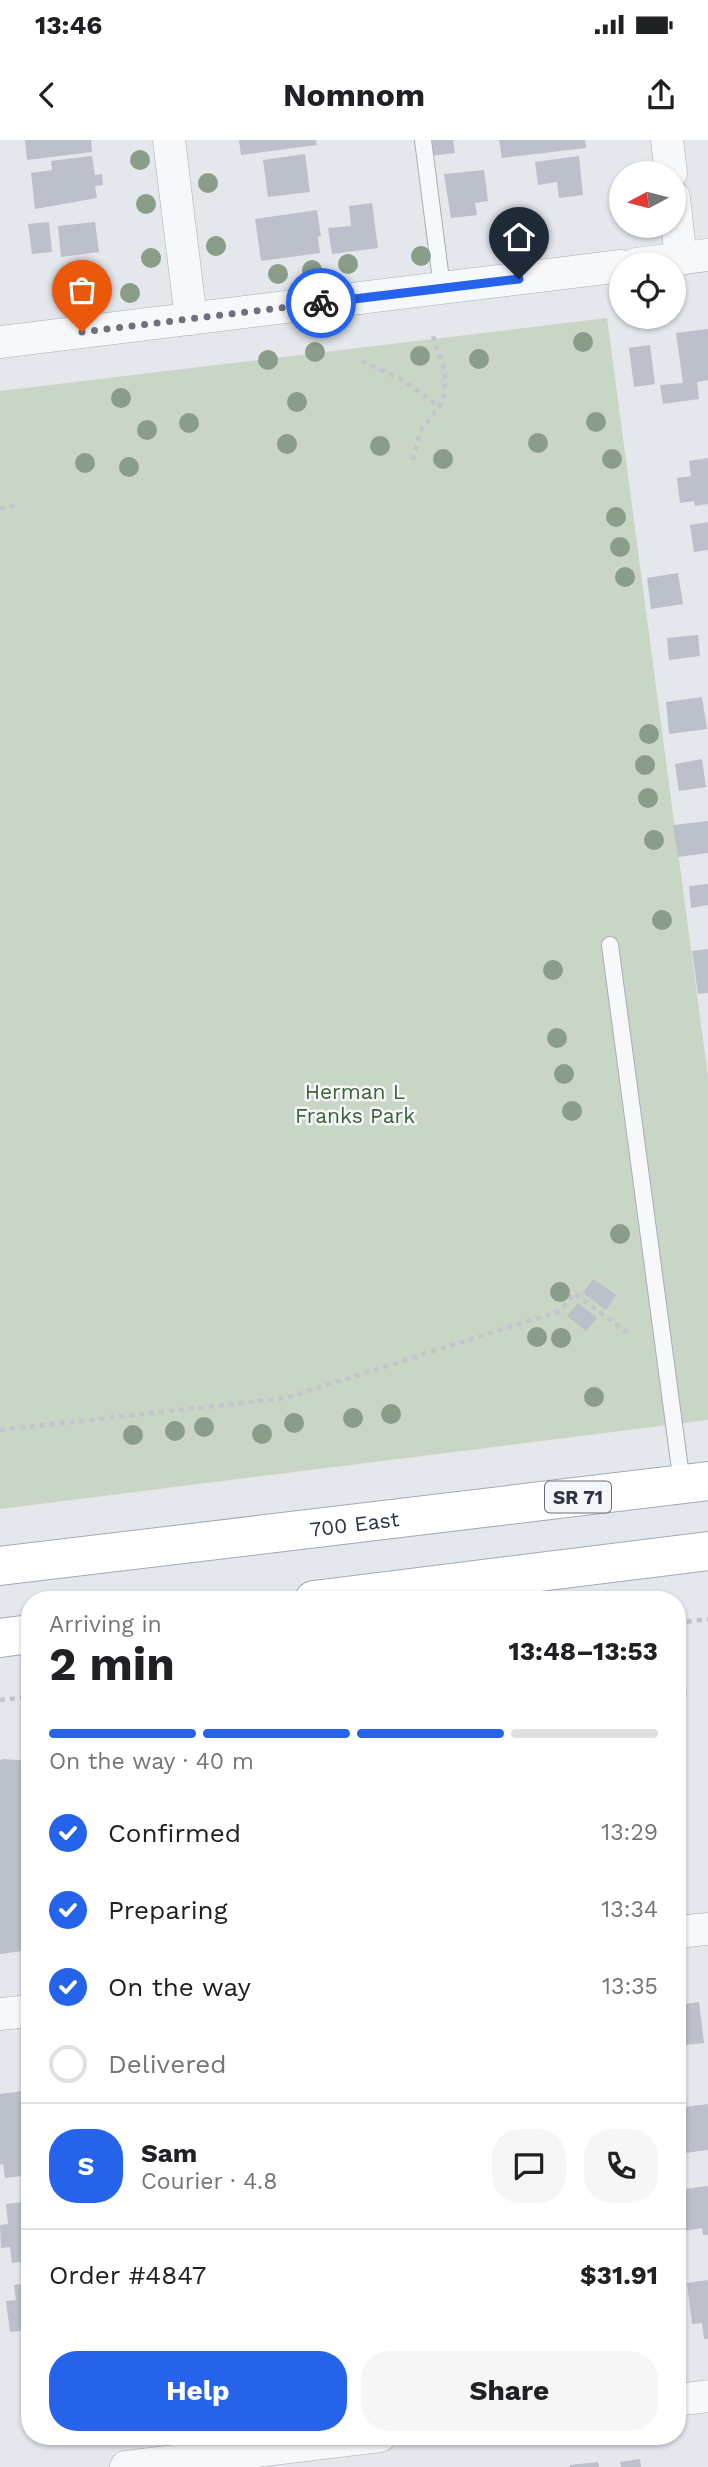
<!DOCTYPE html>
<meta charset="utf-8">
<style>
body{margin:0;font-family:"Work Sans",sans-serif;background:#f6f6f6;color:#202124;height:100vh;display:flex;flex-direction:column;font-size:26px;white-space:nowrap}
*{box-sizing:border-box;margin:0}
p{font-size:23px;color:#757577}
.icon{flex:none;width:38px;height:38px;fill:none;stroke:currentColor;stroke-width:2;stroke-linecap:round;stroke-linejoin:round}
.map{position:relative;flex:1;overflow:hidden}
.panel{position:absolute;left:21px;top:1451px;width:665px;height:854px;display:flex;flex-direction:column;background:#fff;border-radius:28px;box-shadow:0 2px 5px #0004}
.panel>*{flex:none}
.needle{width:46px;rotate:263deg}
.tools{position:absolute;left:609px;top:21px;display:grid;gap:14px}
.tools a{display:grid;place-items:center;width:77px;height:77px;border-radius:50%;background:#fff;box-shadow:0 2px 5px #0004;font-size:35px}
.pin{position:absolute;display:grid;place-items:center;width:60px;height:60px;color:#fff;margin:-72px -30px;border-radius:50% 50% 50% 0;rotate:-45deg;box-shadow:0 0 7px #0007}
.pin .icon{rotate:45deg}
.courier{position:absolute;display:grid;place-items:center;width:70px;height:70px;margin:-35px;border:5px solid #2563eb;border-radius:50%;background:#fff;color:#222;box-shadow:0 2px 9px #0007}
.head em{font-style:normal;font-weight:700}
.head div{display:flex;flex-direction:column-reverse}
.head{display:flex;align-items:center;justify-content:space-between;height:119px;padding:0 28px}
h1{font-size:46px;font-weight:700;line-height:52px}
.bar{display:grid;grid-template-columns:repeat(4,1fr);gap:10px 7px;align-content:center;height:84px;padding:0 28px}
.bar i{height:9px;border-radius:5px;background:#e0e0e0}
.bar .current{background:#2563eb}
.bar p{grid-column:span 4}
.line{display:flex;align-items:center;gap:18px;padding:0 28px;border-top:2px solid #e0e0e0}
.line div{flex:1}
.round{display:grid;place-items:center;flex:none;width:74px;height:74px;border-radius:28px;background:#f6f6f6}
ol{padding:0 28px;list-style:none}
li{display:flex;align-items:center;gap:21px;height:77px}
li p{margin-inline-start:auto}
li .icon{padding:7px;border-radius:50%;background:#2563eb;color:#fff;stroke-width:4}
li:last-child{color:#757577}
li i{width:38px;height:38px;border:4px solid #e0e0e0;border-radius:50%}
.button{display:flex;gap:14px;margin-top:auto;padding:14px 28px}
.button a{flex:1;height:80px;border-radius:28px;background:#2563eb;color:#fff;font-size:28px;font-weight:700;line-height:80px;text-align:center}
.button a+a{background:#f6f6f6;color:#202124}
.status{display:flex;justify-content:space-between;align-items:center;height:49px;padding:0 35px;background:#fff;direction:ltr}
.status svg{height:19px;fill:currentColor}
header{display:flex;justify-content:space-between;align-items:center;height:91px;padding:0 28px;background:#fff;font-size:32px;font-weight:700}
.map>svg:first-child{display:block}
</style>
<div class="status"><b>13:46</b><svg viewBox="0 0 49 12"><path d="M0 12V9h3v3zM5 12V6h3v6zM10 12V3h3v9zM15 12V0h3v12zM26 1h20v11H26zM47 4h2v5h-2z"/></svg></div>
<header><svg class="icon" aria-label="back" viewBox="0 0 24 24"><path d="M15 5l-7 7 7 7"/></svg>Nomnom<svg class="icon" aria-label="share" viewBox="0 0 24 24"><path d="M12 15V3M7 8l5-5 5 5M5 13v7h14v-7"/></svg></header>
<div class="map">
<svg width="708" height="2327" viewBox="0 0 708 2327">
<rect width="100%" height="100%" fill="#e4e7ec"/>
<!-- green -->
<g fill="#c9d6c5">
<path d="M607,178L708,937V1280L0,1369V251Z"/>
<path d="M677,1495L680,1497L687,1556L677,1557Z"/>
</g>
<!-- building -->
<g fill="#bbc0ca">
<path d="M25,0H91L92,12L27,20Z"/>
<path d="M239,0H316L317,5L241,15Z"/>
<path d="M427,0H453L455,13L429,16Z"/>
<path d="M499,0H585L586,8L502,18Z"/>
<path d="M305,14L310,52L268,57L263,20Z"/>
<path d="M92,16L95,35L102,34L103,45L95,46L97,58L35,69L31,33L52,30L51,21Z"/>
<path d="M579,16L583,55L559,58L557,42L538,45L535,22Z"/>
<path d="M484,30L488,61L475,63L477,75L451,78L444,34Z"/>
<path d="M372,63L378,108L332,114L328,88L351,86L349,66Z"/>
<path d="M317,70L321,96L318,97L320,113L261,121L255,79Z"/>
<path d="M49,82L52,112L32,114L28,84Z"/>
<path d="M95,82L99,112L61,117L58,86Z"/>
<path d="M708,189V240L697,242L699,259L663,264L660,245L683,243L676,193Z"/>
<path d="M650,205L655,244L634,247L629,208Z"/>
<path d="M708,318V364L695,366L694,361L680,363L677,338L691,336L689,321Z"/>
<path d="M708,382V410L694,412L690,385Z"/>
<path d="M678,433L683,464L651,469L647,438Z"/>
<path d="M698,495L700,516L669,520L667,498Z"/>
<path d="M702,557L707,589L669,594L666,562Z"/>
<path d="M702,619L706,647L679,651L675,624Z"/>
<path d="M708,681V713L678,717L673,685Z"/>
<path d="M708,744V765L691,768L689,746Z"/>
<path d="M708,809V853L698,854L692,811Z"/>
<path d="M593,1139L616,1155L606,1170L583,1153Z"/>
<path d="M578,1163L597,1178L586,1191L567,1176Z"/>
<path d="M4,1619L30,1621V1810L0,1814V1620Z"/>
<path d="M699,1862L704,1903L677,1906V1865Z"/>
<path d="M30,1950V2035L5,2038L3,2024L0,2025V1954Z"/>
<path d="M708,1964V2010L677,2014V1968Z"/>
<path d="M708,2046V2095H703L702,2088L678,2092L677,2050Z"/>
<path d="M30,2061V2121L12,2123L10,2107L1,2108L0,2085L8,2084L6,2064Z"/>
<path d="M708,2140V2199H704L702,2183L692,2184L687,2143Z"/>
<path d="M30,2143V2190L10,2192L6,2161L16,2160L14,2145Z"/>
<path d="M30,2205V2262H28L21,2206Z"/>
<path d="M640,2319L641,2327H621L620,2322Z"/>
<path d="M598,2322L599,2327H570V2325Z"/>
</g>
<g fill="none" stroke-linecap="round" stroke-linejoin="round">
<!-- service casing -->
<g stroke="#a9aeb7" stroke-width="18">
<g id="service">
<path d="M423,0L442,148"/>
<path d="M610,805L682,1344"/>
</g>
</g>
<!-- minor casing -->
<g stroke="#a9aeb7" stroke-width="33">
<g id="minor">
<path d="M169,0L191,179"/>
<path d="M667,0L671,33"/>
<path d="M674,57L681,119"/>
<path d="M636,124L708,115"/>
<path d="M0,202L621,126"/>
<path d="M677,1792L708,1789"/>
<path d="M0,1874L30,1871"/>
<path d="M677,2260L708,2256"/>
<path d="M126,2327L380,2296"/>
</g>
</g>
<!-- primary casing -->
<g stroke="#a3abb8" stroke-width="40">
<g id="primary">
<path id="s1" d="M0,1426L708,1341"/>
<path d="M314,1460L708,1411"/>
<path d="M0,1498L30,1494"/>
</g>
</g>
<!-- path -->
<g stroke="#c2c5cb" stroke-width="4.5" stroke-dasharray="5 5" stroke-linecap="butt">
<path d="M362,221L403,240L439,267"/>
<path d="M413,320L420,291L439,267L445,252V232L433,196"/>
<path d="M0,368L20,365"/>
<path d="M0,1290L286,1258L560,1171L574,1153L629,1194"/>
<path d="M677,1483L708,1479"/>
<path d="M0,1560L30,1557"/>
</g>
<!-- service -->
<use href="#service" stroke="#f7f8fa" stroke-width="16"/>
<!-- minor -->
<use href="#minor" stroke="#f7f8fa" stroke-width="32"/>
<!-- primary -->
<use href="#primary" stroke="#fff" stroke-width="38"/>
</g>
<!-- trees -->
<g fill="#899d89">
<circle cx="140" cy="20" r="10"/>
<circle cx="208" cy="43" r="10"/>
<circle cx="146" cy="64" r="10"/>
<circle cx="216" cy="106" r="10"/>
<circle cx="421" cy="116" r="10"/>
<circle cx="151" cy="118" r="10"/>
<circle cx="348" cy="124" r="10"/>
<circle cx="312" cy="130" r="10"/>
<circle cx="278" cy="134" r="10"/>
<circle cx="130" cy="153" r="10"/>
<circle cx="98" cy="156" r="10"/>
<circle cx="583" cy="202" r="10"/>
<circle cx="315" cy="212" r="10"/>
<circle cx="420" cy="216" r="10"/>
<circle cx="479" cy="219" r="10"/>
<circle cx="268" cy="220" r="10"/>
<circle cx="121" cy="258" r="10"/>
<circle cx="297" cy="262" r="10"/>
<circle cx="596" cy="282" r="10"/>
<circle cx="189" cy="283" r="10"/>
<circle cx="147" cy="290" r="10"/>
<circle cx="538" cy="303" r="10"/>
<circle cx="287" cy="304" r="10"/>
<circle cx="380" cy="306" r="10"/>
<circle cx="443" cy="319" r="10"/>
<circle cx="612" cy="319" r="10"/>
<circle cx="85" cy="323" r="10"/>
<circle cx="129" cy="327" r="10"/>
<circle cx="616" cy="377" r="10"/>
<circle cx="620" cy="407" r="10"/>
<circle cx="625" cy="437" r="10"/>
<circle cx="649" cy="594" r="10"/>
<circle cx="645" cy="625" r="10"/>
<circle cx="648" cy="658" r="10"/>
<circle cx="654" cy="700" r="10"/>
<circle cx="662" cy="780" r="10"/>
<circle cx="553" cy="830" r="10"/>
<circle cx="557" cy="898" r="10"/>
<circle cx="564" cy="934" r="10"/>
<circle cx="572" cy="971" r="10"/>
<circle cx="620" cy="1094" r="10"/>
<circle cx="560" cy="1152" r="10"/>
<circle cx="537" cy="1197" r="10"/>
<circle cx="561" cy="1198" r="10"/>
<circle cx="594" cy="1257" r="10"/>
<circle cx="391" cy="1274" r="10"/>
<circle cx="353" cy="1278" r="10"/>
<circle cx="294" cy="1283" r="10"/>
<circle cx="204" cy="1287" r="10"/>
<circle cx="175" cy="1291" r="10"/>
<circle cx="262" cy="1294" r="10"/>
<circle cx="133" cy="1295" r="10"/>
</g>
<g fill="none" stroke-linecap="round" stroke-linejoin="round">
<!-- done -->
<path stroke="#6c737f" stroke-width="7" stroke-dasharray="0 12.6" d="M82,192L321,163"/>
<!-- route -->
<path stroke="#2563eb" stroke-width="9" d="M321,163L519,139"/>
</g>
<g text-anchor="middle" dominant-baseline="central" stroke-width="5" stroke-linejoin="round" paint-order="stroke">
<!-- shield labels -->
<rect fill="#f4f6f9" stroke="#676e7b" stroke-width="2" x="545" y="1341.5" width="66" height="31" rx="5"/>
<g font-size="19" font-weight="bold" fill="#2b3445">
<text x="578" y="1357">SR 71</text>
</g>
<!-- park labels -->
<g font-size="21" fill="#3f6138" stroke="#f4f6f9">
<text x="355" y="951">Herman L<tspan x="355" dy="24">Franks Park</tspan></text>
</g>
<!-- street labels -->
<g font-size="21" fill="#2b3445" stroke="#f4f6f9">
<text stroke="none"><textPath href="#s1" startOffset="357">700 East</textPath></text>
</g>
</g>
</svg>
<div class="tools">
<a><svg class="needle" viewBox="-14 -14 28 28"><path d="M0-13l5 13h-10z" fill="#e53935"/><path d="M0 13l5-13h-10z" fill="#757577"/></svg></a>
<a><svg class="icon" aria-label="locate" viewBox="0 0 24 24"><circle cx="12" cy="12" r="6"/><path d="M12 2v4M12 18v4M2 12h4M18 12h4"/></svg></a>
</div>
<div class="pin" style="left:82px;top:192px;background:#ea580c"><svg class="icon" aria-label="bag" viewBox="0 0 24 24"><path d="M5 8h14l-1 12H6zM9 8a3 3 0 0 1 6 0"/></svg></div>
<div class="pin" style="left:519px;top:139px;background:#1f2937"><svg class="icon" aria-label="home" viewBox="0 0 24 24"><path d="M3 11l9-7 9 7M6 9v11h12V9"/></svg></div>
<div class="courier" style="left:321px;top:163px"><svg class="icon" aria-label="bike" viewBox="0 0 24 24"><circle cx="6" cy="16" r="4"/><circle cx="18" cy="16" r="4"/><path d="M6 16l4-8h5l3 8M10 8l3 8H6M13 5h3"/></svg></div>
<section class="panel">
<div class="head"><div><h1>2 min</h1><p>Arriving in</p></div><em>13:48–13:53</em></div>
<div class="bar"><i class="current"></i><i class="current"></i><i class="current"></i><i></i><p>On the way · 40 m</p></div>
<ol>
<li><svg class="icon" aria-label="check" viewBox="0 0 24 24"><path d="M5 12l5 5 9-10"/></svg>Confirmed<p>13:29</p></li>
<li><svg class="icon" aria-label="check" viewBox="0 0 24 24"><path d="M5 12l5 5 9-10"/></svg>Preparing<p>13:34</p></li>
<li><svg class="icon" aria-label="check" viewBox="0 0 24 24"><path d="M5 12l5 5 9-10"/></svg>On the way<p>13:35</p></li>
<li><i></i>Delivered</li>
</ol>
<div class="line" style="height:126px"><b class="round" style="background:#2563eb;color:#fff">S</b><div><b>Sam</b><p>Courier · 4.8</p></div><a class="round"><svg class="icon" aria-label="chat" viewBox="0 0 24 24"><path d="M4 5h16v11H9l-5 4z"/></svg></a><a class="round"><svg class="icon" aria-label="phone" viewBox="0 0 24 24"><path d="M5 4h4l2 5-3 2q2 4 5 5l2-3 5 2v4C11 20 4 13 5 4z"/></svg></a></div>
<div class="line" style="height:91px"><div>Order #4847</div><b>$31.91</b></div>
<div class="button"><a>Help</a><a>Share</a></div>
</section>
</div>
